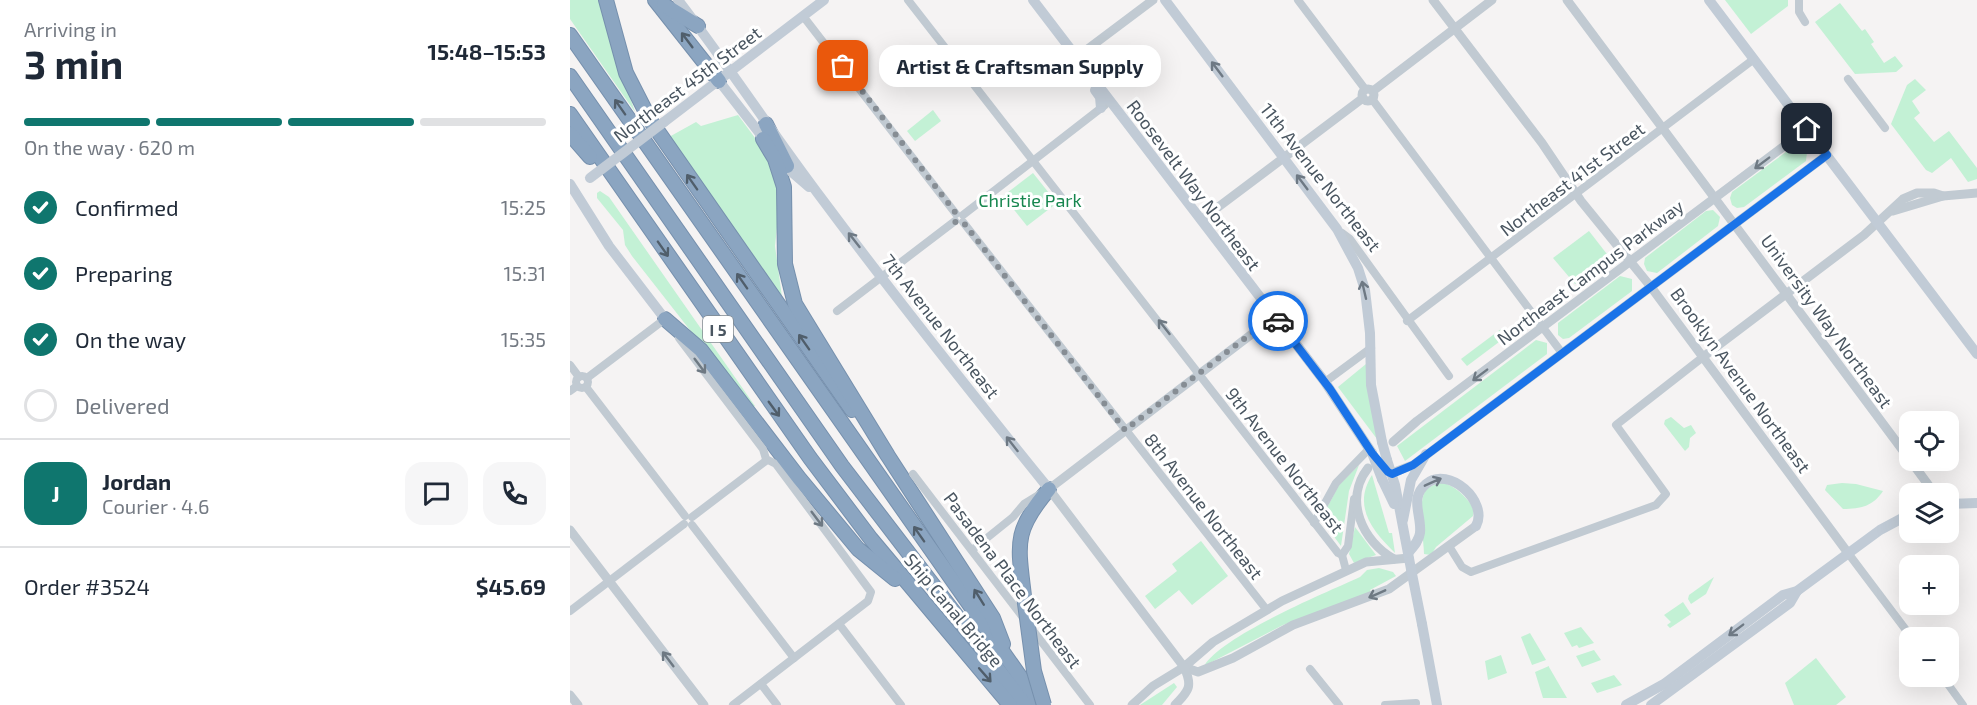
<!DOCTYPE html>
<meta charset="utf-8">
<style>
body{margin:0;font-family:"Exo 2",sans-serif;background:#f6f6f7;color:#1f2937;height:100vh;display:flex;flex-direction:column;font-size:22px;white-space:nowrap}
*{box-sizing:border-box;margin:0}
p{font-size:20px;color:#747a83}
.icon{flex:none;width:33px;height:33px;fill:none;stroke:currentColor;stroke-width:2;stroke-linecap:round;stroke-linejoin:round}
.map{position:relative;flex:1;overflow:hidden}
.details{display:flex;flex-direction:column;background:#fff;width:570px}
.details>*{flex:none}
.fabs{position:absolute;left:1329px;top:411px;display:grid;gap:12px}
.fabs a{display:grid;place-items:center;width:60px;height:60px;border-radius:12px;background:#fff;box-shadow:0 6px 24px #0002;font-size:30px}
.pin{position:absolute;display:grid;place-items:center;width:51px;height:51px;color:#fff;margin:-26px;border-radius:12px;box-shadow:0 3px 9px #0006}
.courier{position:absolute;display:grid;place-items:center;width:60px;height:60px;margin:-30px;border:4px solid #1a73e8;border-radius:50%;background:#fff;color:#222;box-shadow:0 2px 8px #0007}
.bubble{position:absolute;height:42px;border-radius:18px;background:#fff;box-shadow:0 6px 24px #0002;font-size:20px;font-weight:700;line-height:42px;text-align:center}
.overview em{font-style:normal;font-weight:700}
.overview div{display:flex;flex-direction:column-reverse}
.overview{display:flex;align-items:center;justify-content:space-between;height:102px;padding:0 24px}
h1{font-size:39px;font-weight:700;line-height:45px}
.bar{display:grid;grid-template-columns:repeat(4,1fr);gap:9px 6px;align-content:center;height:72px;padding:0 24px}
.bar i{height:8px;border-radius:4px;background:#e0e1e3}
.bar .selected{background:#0f766e}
.bar p{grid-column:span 4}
.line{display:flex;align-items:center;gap:15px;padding:0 24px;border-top:2px solid #e0e1e3}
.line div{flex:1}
.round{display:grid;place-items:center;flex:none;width:63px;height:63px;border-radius:18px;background:#f6f6f7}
ol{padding:0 24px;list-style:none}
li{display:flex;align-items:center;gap:18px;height:66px}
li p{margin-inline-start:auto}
li .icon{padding:6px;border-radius:50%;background:#0f766e;color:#fff;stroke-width:4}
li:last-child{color:#747a83}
li i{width:33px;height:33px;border:3px solid #e0e1e3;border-radius:50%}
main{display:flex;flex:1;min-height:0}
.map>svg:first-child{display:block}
</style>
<main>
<section class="details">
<div class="overview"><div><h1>3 min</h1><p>Arriving in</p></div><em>15:48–15:53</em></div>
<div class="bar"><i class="selected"></i><i class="selected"></i><i class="selected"></i><i></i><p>On the way · 620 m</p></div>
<ol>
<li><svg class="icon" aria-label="check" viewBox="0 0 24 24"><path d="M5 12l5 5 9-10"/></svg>Confirmed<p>15:25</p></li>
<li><svg class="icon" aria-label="check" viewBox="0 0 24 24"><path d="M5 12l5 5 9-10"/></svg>Preparing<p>15:31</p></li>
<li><svg class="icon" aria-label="check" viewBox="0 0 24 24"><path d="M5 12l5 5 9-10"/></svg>On the way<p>15:35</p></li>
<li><i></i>Delivered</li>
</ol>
<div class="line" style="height:108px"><b class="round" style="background:#0f766e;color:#fff">J</b><div><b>Jordan</b><p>Courier · 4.6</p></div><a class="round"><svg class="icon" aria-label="chat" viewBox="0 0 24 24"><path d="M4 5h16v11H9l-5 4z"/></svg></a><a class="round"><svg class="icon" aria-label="phone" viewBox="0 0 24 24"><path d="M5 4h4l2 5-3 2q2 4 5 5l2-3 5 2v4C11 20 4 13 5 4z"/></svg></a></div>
<div class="line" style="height:78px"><div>Order #3524</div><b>$45.69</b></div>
</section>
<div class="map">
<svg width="1407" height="705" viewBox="0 0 1407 705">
<rect width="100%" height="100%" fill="#f5f3f3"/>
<!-- green -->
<g fill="#c3f1d5">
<path d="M0,0H33L50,67L65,112L0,19Z"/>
<path d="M1155,0H1218V6L1181,34Z"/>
<path d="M1270,3L1292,31L1295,29L1304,42L1301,44L1314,63L1325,56L1333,66L1326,72L1285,74L1245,22Z"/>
<path d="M1345,79L1356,90L1342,101L1350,113L1344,118L1364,142L1379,131L1407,168V179L1398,182L1381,158L1362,173L1356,170L1321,124L1337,85Z"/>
<path d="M363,110L371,121L345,141L337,131Z"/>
<path d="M168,115L194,150L211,190L205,246L212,297L173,240L168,239V234L99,137L126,122L131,126Z"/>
<path d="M1230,145L1237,152L1236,161L1174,207L1167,208L1162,205L1160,198L1162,192L1224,146Z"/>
<path d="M463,173L487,203L457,226L433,196Z"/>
<path d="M30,191L39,197L185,406L181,408L62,256L55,245L53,230L27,198V193Z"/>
<path d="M1143,210L1150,217L1148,226L1087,273L1077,271L1074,264L1075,258L1136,211Z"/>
<path d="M1019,231L1040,258L1005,284L983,258Z"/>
<path d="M1050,276L1062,279V291L999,338L993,339L988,335V323Z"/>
<path d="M931,329L937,336L897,366L891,359Z"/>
<path d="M966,340L977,343V354L835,461L827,446Z"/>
<path d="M796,364L807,439L768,387Z"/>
<path d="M1101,417L1114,428L1121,425L1126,433L1120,438L1119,447L1115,451L1094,424L1095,420Z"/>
<path d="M789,465L779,491L771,546L751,519L769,485Z"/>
<path d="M802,475L819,533H822L825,553C803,531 782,507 802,475Z"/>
<path d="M871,482C887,487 894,495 904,508L903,516L866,547L861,555L854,554C854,540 846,497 858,488C861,486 867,484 871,482Z"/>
<path d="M1272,483L1286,484L1313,491C1303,506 1291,509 1273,509L1255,490L1257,485Z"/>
<path d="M785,527L806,555L784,563L779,554Z"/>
<path d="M631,541L658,576L622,605L609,590L585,609L575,596L607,571L602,564Z"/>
<path d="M809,568L823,572L826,576L800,590L801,592L713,625L634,666C651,636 755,593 790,577L797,570Z"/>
<path d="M1144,577L1136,594L1121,604L1118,599L1119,595Z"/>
<path d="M1113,602L1121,614L1100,628L1097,625L1101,622L1094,615Z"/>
<path d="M1011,627L1024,643L1009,648L1007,645L1002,647L994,633Z"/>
<path d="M960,633L976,660L962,665L951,637Z"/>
<path d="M1024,650L1031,660L1012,667L1006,656Z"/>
<path d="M931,655L937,673L918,680L915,661Z"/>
<path d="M1246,658L1276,697L1266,705H1224L1215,683Z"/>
<path d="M979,666V667L997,698H973L965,672Z"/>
<path d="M1044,675L1052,685L1027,693L1021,683Z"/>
<path d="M604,683L607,687L592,705H570Z"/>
</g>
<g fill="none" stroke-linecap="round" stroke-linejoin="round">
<!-- motorway casing -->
<g stroke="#7690ad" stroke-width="16">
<g id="motorway">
<path d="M36,0L56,73L80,120L282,410"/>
<path d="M85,0L149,81"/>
<path d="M94,5L128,26"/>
<path d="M0,35L470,705"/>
<path d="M0,76L272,466L455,705"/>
<path d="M0,114L240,458L301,539L440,705"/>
<path d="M196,124L217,166"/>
<path d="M0,134L20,157"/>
<path d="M193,139L205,159L214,187L215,264L225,304L318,456L423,618L433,644"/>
<path d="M95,319L131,350L229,478L288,549L325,579"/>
<path d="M454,596C448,544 443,531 479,489"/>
</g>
</g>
<!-- minor -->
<g stroke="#c1cad2" stroke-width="8">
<path d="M338,0L768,553L772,555L776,570"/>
<path d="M728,0L795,89"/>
<path d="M1229,0V12L1235,22"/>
<path d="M233,16L386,214"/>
<path d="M1278,79L1315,128"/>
<path d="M802,99L992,353"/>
<path d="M393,215L535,105"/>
<path d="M393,222L696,609"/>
<path d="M772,233L780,239L879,376"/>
<path d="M267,311L385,221"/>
<path d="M837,321L1184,59"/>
<path d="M109,338L193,449L196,459L206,464L301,592L298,601L163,705"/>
<path d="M0,365L9,377"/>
<circle cx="12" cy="382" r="6"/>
<path d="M17,378L95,319L96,321"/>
<path d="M755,382L801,348"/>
<path d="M16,387L115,516"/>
<path d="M0,391L7,386"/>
<path d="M343,474L520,705"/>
<path d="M122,517L197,460"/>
<path d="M744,523L766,483L799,449"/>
<path d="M122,525L224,658"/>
<path d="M879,546L892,567L901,572L1086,505L1096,494L1046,425L1133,357"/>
<path d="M402,550L443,517L454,504L472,493"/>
<path d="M1278,553L1342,638"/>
<path d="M772,555L778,546L784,499"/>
<path d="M0,611L114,524"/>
<path d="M269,624L331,705"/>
<path d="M740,669L769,705"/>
<path d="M1372,676L1393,705"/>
<path d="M191,684L207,705"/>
<path d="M815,705L846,703"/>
</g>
<!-- tertiary -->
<g stroke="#c1cad2" stroke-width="9">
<path d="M863,0L972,143L1011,201L1081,287L1278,553"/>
<path d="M997,0L1340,460"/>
<path d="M507,57L583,0"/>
<circle cx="798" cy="95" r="6"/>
<path d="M803,91L922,0"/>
<path d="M1323,211L1373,196L1407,193"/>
<path d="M631,220L793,98"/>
<path d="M1133,357L1294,235L1333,199L1347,193H1364L1373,196"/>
<path d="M823,442L847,421L1237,129"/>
<path d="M1340,460L1365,494"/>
<path d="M798,468C773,500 793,542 824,559"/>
<path d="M822,473L843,465L1257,155"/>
<path d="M0,530L134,705"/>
<path d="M614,667L628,672L663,658L723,625L819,589L906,526"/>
<path d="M0,695L8,705"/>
<path d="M562,705L583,686L614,667L643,642L712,601L796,562L839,558"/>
<path d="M605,705C619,691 623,686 614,667L479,489L704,317"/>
</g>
<!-- secondary -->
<g stroke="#c1cbd6" stroke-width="10">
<path d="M108,0C158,65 202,133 252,199C325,297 402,394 479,489"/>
<path d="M463,0L755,382L802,453"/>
<path d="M595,0L767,229L788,268L795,290L800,333L801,385L812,442"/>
<path d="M1139,0L1407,354"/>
<path d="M149,81L198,144"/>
<path d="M525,90L530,97L531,108"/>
<path d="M94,122L254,0"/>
<path d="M210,162L239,187"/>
<path d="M0,184L39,246L95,319"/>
<path d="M817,460L825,485L841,569"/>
<path d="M812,479L824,504"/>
<path d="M1378,504L1407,503"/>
<path d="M833,520L841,480L856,454"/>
<path d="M838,553C843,547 849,541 850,533C852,515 839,498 856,484C879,465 919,502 906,526"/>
<path d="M852,624L867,705"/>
<path d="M1056,705L1094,684L1213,595L1227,591L1310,530L1340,514"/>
<path d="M1081,705L1220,603L1227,591"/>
</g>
<!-- motorway -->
<use href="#motorway" stroke="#8ba5c1" stroke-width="14"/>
<!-- motorway-bridge casing -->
<g stroke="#7690ad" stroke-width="16" stroke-linecap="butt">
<path id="motorway-bridge" d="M454,596L464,671L474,705"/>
</g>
<!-- secondary-bridge -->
<g stroke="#c1cbd6" stroke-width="10">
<path d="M20,178L94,122"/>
<path d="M812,442L817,460"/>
<path d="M802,453L812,479"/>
<path d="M841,569L852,624"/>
</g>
<!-- motorway-bridge -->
<use href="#motorway-bridge" stroke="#8ba5c1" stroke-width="14"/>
</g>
<!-- one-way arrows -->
<defs><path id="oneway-shaft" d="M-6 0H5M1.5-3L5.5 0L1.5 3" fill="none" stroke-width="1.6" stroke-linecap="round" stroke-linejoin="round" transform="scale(1.5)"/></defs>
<g stroke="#505e6b">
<use href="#oneway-shaft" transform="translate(117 40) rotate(-127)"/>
<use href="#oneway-shaft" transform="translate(50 107) rotate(-125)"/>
<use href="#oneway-shaft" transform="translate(122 182) rotate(-125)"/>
<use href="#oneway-shaft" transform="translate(93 249) rotate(55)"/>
<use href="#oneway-shaft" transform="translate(172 281) rotate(-125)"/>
<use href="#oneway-shaft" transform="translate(234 342) rotate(-125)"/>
<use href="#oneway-shaft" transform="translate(204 409) rotate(54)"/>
<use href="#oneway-shaft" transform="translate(349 534) rotate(-125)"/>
<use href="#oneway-shaft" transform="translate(409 597) rotate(-122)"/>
<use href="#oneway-shaft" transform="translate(415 675) rotate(49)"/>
</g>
<g stroke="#6e7984">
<use href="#oneway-shaft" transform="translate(647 69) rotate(-127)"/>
<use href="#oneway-shaft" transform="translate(732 182) rotate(-127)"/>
<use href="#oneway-shaft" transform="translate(284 240) rotate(-128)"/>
<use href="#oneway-shaft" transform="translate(794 290) rotate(-103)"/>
<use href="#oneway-shaft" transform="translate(442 444) rotate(-128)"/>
<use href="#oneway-shaft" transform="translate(863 482) rotate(-24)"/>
<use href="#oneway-shaft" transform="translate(1166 630) rotate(143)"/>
</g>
<g stroke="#6e7983">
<use href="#oneway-shaft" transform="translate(1192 163) rotate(143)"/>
<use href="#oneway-shaft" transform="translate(594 327) rotate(-128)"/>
<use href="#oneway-shaft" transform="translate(130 366) rotate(53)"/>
<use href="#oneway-shaft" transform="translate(910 375) rotate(143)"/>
<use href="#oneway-shaft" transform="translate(247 519) rotate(53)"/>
<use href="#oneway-shaft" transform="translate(807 594) rotate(156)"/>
<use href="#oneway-shaft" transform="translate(98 659) rotate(-127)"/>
</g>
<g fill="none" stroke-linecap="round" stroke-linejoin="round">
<!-- done -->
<path stroke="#868d94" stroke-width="6" stroke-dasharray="0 10.8" d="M273,66L385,212V222H393L555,430L704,316L708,321"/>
<!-- route -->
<path stroke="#1a73e8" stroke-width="8" d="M708,321L760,389L802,453L818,472L822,474L843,465L1257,155L1237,129"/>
</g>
<g text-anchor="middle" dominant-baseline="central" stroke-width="6" stroke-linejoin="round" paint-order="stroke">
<!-- shield labels -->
<rect fill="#fff" stroke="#808990" stroke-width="1.5" x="133" y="316" width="30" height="26" rx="4.5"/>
<g font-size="16" font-weight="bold" fill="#4a5661">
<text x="148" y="329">I 5</text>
</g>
<!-- street labels -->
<g font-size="18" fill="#4a5661" stroke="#fff">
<text transform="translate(117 84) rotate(-37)">Northeast 45th Street</text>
<text transform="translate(751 177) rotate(52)">11th Avenue Northeast</text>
<text transform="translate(1002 179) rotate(-37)">Northeast 41st Street</text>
<text transform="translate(624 185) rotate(53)">Roosevelt Way Northeast</text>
<text transform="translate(1020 272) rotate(-37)">Northeast Campus Parkway</text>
<text transform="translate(1257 321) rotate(54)">University Way Northeast</text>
<text transform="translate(371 326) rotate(52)">7th Avenue Northeast</text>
<text transform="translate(1171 380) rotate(54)">Brooklyn Avenue Northeast</text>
<text transform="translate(715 460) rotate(52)">9th Avenue Northeast</text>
<text transform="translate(634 506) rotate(52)">8th Avenue Northeast</text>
<text transform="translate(443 580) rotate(53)">Pasadena Place Northeast</text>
<text transform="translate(384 610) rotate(50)">Ship Canal Bridge</text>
</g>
<!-- park labels -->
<g font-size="18" fill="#17864f" stroke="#fff">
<text x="460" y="200">Christie Park</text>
</g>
</g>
</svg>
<div class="fabs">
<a><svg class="icon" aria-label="locate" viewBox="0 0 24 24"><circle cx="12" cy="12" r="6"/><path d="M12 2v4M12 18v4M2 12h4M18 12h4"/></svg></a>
<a><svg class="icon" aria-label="layers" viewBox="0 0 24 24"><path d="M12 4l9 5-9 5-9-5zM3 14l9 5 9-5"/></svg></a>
<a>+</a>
<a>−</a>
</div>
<div class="pin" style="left:273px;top:66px;background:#ea580c"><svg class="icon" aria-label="bag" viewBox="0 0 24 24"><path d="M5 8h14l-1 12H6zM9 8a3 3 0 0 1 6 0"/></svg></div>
<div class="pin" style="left:1237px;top:129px;background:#1f2937"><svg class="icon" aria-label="home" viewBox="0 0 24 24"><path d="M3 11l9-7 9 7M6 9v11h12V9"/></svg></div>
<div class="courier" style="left:708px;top:321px"><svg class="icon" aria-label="car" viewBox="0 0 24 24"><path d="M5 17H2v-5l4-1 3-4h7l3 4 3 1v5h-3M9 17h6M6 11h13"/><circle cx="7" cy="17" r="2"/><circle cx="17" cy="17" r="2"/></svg></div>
<div class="bubble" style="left:309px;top:45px;width:282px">Artist &amp; Craftsman Supply</div>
</div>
</main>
